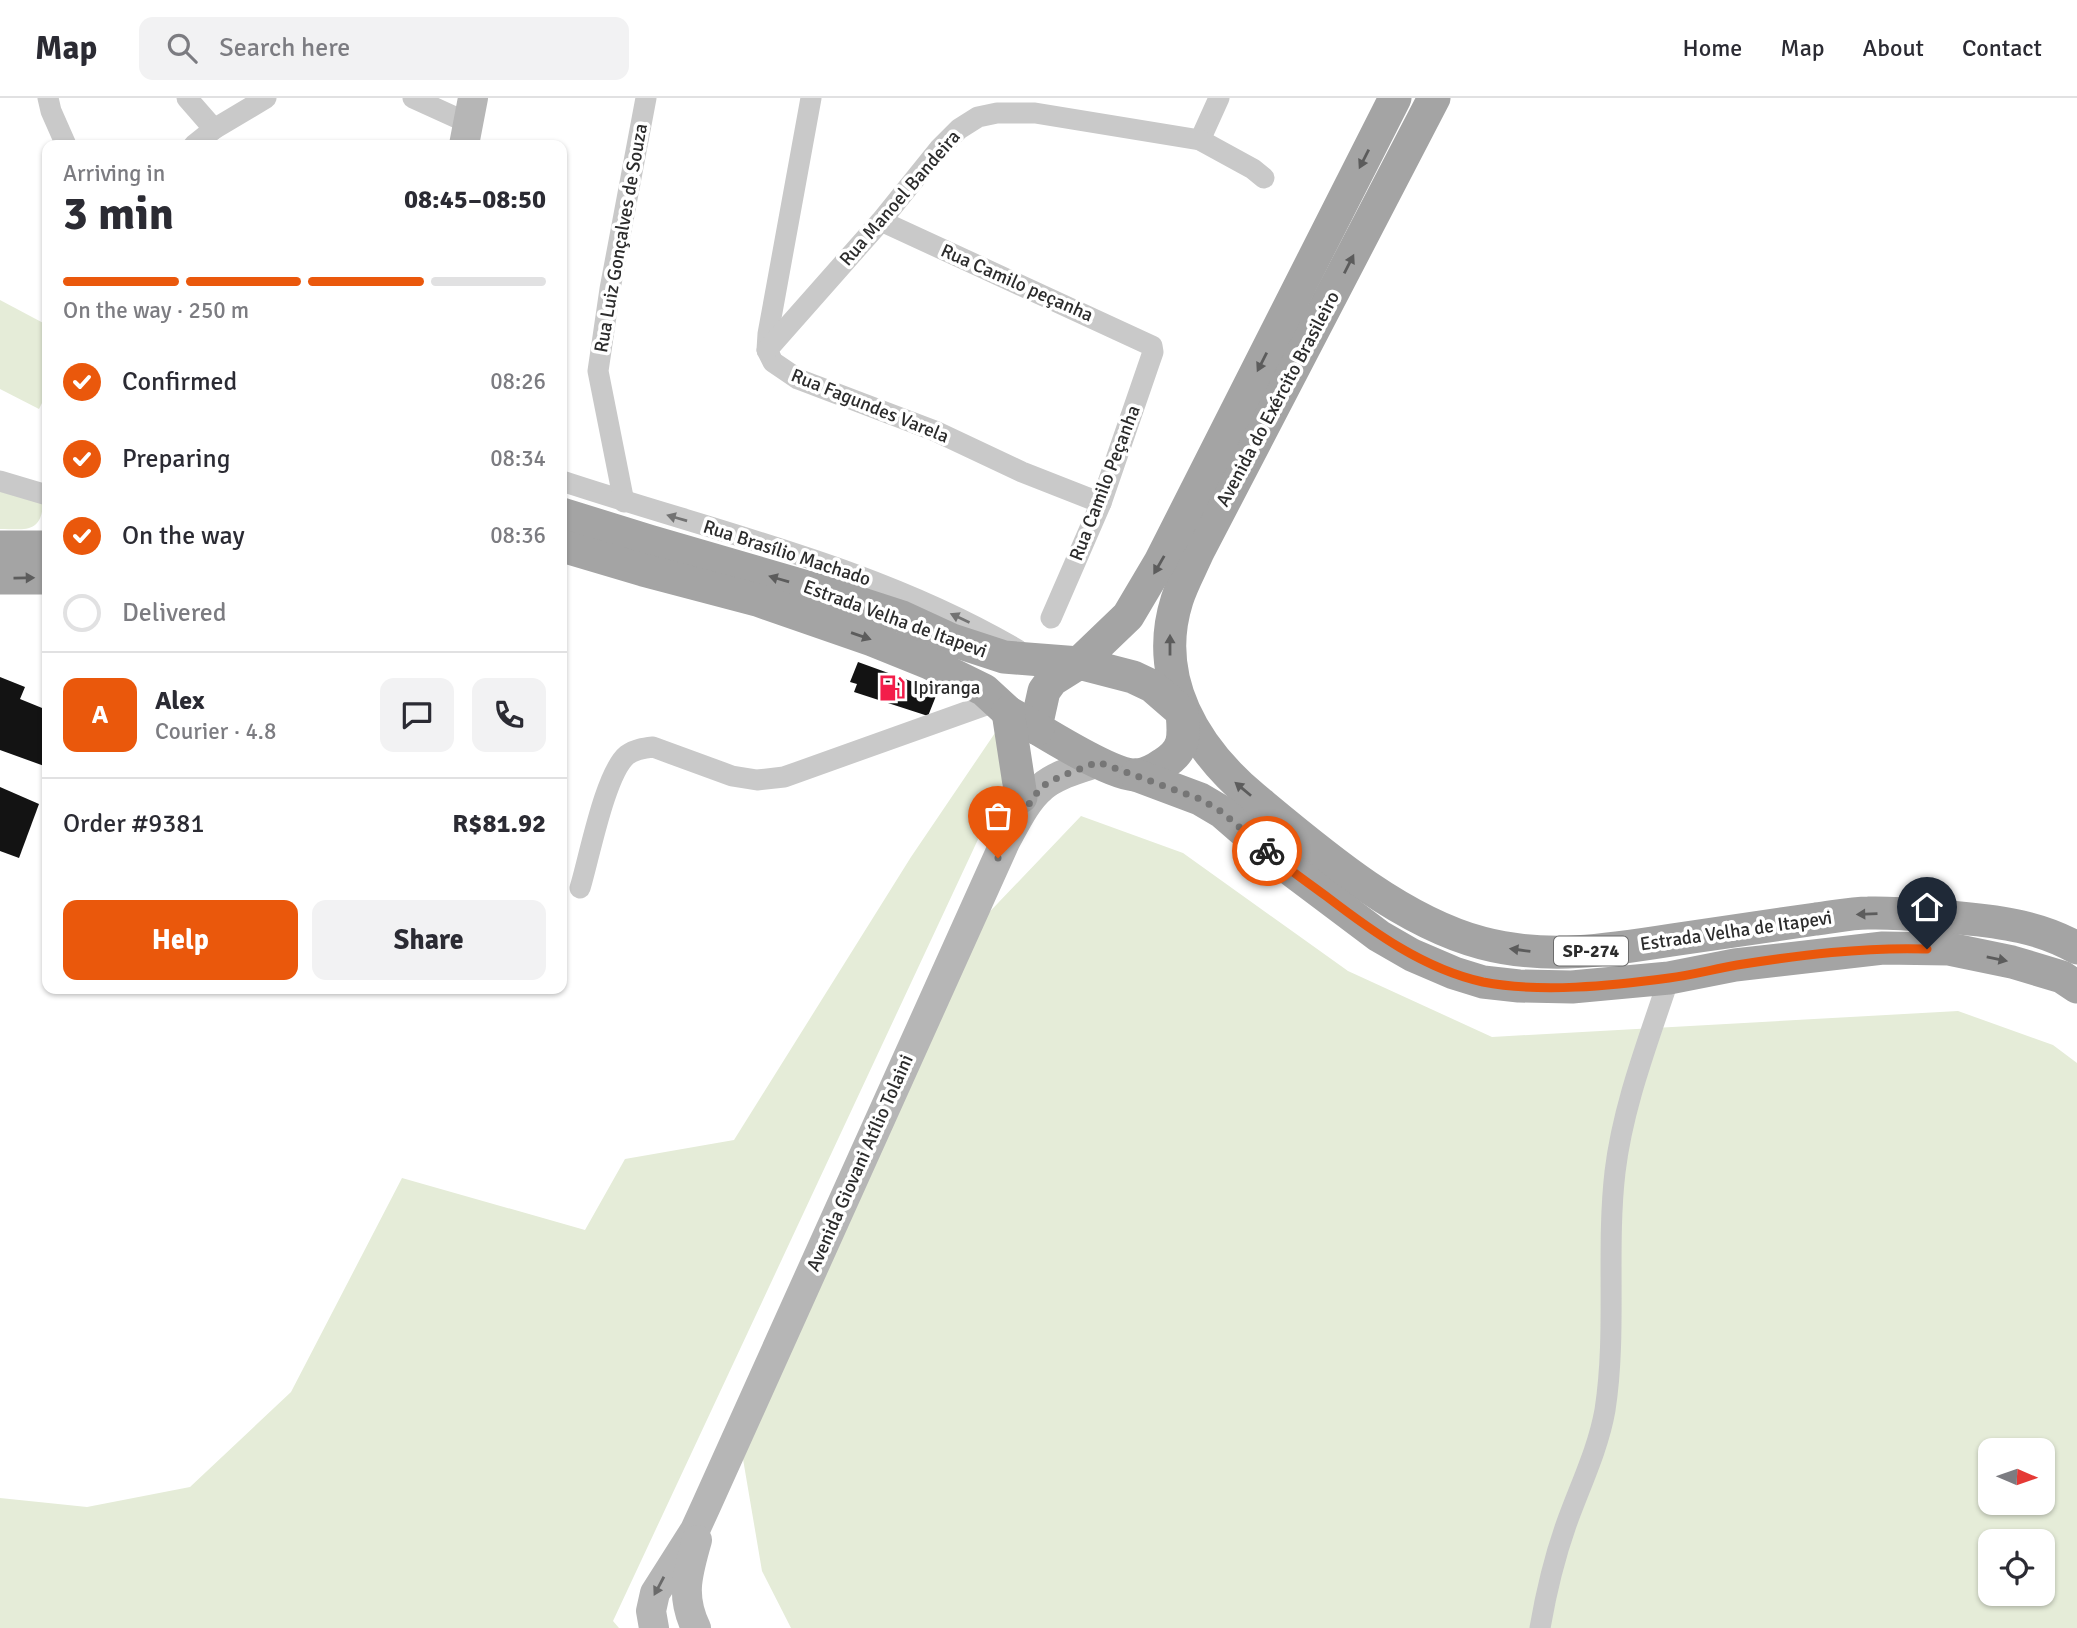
<!DOCTYPE html>
<meta charset="utf-8">
<style>
body{margin:0;font-family:Signika,sans-serif;background:#f2f2f3;color:#2b2b33;height:100vh;display:flex;flex-direction:column;font-size:26px;white-space:nowrap}
*{box-sizing:border-box;margin:0}
p{font-size:23px;color:#7c7c81}
.icon{flex:none;width:38px;height:38px;fill:none;stroke:currentColor;stroke-width:2;stroke-linecap:round;stroke-linejoin:round}
.map{position:relative;flex:1;overflow:hidden}
.drawer{position:absolute;left:42px;top:42px;width:525px;height:854px;display:flex;flex-direction:column;background:#fff;border-radius:14px;box-shadow:0 2px 5px #0004}
.drawer>*{flex:none}
.needle{width:46px;rotate:92deg}
.controls{position:absolute;left:1978px;top:1340px;display:grid;gap:14px}
.controls a{display:grid;place-items:center;width:77px;height:77px;border-radius:14px;background:#fff;box-shadow:0 2px 5px #0004;font-size:35px}
.pin{position:absolute;display:grid;place-items:center;width:60px;height:60px;color:#fff;margin:-72px -30px;border-radius:50% 50% 50% 0;rotate:-45deg;box-shadow:0 0 7px #0007}
.pin .icon{rotate:45deg}
.courier{position:absolute;display:grid;place-items:center;width:70px;height:70px;margin:-35px;border:5px solid #ea580c;border-radius:50%;background:#fff;color:#222;box-shadow:0 2px 9px #0007}
.headline em{font-style:normal;font-weight:700}
.headline div{display:flex;flex-direction:column-reverse}
.headline{display:flex;align-items:center;justify-content:space-between;height:119px;padding:0 21px}
h1{font-size:46px;font-weight:700;line-height:52px}
.bar{display:grid;grid-template-columns:repeat(4,1fr);gap:10px 7px;align-content:center;height:84px;padding:0 21px}
.bar i{height:9px;border-radius:5px;background:#e1e1e2}
.bar .selected{background:#ea580c}
.bar p{grid-column:span 4}
.line{display:flex;align-items:center;gap:18px;padding:0 21px;border-top:2px solid #e1e1e2}
.line div{flex:1}
.round{display:grid;place-items:center;flex:none;width:74px;height:74px;border-radius:14px;background:#f2f2f3}
ol{padding:0 21px;list-style:none}
li{display:flex;align-items:center;gap:21px;height:77px}
li p{margin-inline-start:auto}
li .icon{padding:7px;border-radius:50%;background:#ea580c;color:#fff;stroke-width:4}
li:last-child{color:#7c7c81}
li i{width:38px;height:38px;border:4px solid #e1e1e2;border-radius:50%}
.primary-button{display:flex;gap:14px;margin-top:auto;padding:14px 21px}
.primary-button a{flex:1;height:80px;border-radius:14px;background:#ea580c;color:#fff;font-size:28px;font-weight:700;line-height:80px;text-align:center}
.primary-button a+a{background:#f2f2f3;color:#2b2b33}
header{display:flex;align-items:center;gap:42px;box-sizing:border-box;height:98px;padding:0 35px;background:#fff;border-bottom:2px solid #e1e1e2}
header strong{font-size:33px}
nav{display:flex;gap:38px;margin-inline-start:auto;font-size:24px}
.search{width:490px;height:63px;background:#f2f2f3;display:flex;align-items:center;gap:18px;box-sizing:border-box;padding:0 24px;border-radius:14px;color:#7c7c81;font-size:26px}
.map>svg:first-child{display:block}
</style>
<header>
<strong>Map</strong>
<div class="search"><svg class="icon" aria-label="search" viewBox="0 0 24 24"><circle cx="10" cy="10" r="6"/><path d="M15 15l6 6"/></svg>Search here</div>
<nav><a>Home</a><a>Map</a><a>About</a><a>Contact</a></nav>
</header>
<div class="map">
<svg width="2077" height="1530" viewBox="0 0 2077 1530">
<rect width="100%" height="100%" fill="#fff"/>
<!-- green -->
<g fill="#e5ecd8" fill-rule="evenodd">
<path d="M0,202L47,227V295L39,311L0,291Z"/>
<path d="M0,388L43,406C41,436 24,431 0,431Z"/>
<path d="M997,632L1005,679L995,705L613,1523L619,1530H0V1400L87,1409L190,1389L291,1294L402,1080L585,1132L625,1061L734,1042L911,759Z"/>
<path d="M1081,718L1183,755L1348,873L1492,939L1958,913L2053,947L2077,965V1530H791L762,1473L743,1361L978,826ZM1990,1353H2042V1405H1990ZM1990,1444H2042V1496H1990Z"/>
</g>
<!-- building -->
<g fill="#131313">
<path d="M858,564L938,593L928,618L854,594L857,586L850,584Z"/>
<path d="M0,579L25,589L20,601L47,612V669L0,652Z"/>
<path d="M0,689L39,706L19,760L0,753Z"/>
</g>
<g fill="none" stroke-linecap="round" stroke-linejoin="round">
<!-- street -->
<g stroke="#c9c9c9" stroke-width="21">
<path d="M48,0L51,13L66,47"/>
<path d="M187,0L214,31"/>
<path d="M413,0L468,25"/>
<path d="M811,0L768,236L767,252L773,264L798,281L935,333L1022,374L1101,405"/>
<path d="M1200,42L1219,0"/>
<path d="M194,47L214,31L266,0"/>
<path d="M881,123L1152,248L1153,254L1101,405L1051,520"/>
<path d="M767,252L881,123L939,51L959,31L978,19L997,15H1035L1200,42L1253,71L1264,80"/>
<path d="M0,383L47,397"/>
<path d="M562,383C716,434 877,469 1018,552"/>
<path d="M624,404L598,273L610,191L646,0"/>
<path d="M580,790C589,761 605,675 627,657C635,651 644,650 653,649L732,678L757,682L784,679L997,603"/>
<path d="M1540,1530C1546,1495 1554,1461 1566,1427C1579,1390 1598,1352 1605,1312C1617,1235 1606,1152 1615,1074C1623,1007 1648,944 1669,880"/>
</g>
<!-- secondary -->
<g stroke="#b6b6b6" stroke-width="30">
<path d="M464,47L473,0"/>
<path d="M654,1530L651,1513L655,1495L695,1432L706,1408L1005,744C1015,726 1026,702 1042,689C1057,676 1080,671 1098,664"/>
<path d="M696,1530C680,1497 688,1475 697,1442"/>
</g>
<!-- primary -->
<g stroke="#a4a4a4" stroke-width="33">
<path d="M1434,0L1198,454C1191,470 1182,486 1177,502C1152,581 1195,651 1254,700C1319,754 1399,823 1482,845C1546,862 1609,852 1672,842C1720,835 1768,828 1816,821C1833,819 1851,815 1868,815C1898,814 1930,818 1960,820C2002,824 2040,829 2077,850"/>
<path d="M562,416L649,443L828,495L902,519L952,542L1004,559L1079,565L1133,579L1152,588L1182,614C1184,638 1186,652 1163,666C1156,671 1146,676 1138,677C1117,679 1058,643 1038,631V620L1044,593L1052,582L1079,565L1128,518L1160,464L1395,0"/>
<path d="M562,448L643,472L757,502L872,542L929,565L984,592L1008,614L1038,631"/>
<path d="M0,449H47"/>
<path d="M0,480H47"/>
<path d="M1008,614L1021,699"/>
<path d="M1136,677L1200,701L1222,714L1274,759L1379,838L1412,857L1454,875L1483,884L1519,888L1572,889L1669,880L1735,867L1883,850L1949,851L2012,864L2062,879L2077,889"/>
</g>
</g>
<!-- one-way arrows -->
<defs><path id="oneway-solid" d="M-6-.8H1V-3.2L6.5 0L1 3.2V.8H-6Z" transform="scale(1.75)"/></defs>
<g fill="#5c5c5c">
<use href="#oneway-solid" transform="translate(1364 61) rotate(117)"/>
<use href="#oneway-solid" transform="translate(1349 166) rotate(-63)"/>
<use href="#oneway-solid" transform="translate(1262 264) rotate(117)"/>
<use href="#oneway-solid" transform="translate(1159 467) rotate(120)"/>
<use href="#oneway-solid" transform="translate(24 480) rotate(-1)"/>
<use href="#oneway-solid" transform="translate(779 481) rotate(-164)"/>
<use href="#oneway-solid" transform="translate(861 538) rotate(19)"/>
<use href="#oneway-solid" transform="translate(1170 547) rotate(-90)"/>
<use href="#oneway-solid" transform="translate(1243 691) rotate(-140)"/>
<use href="#oneway-solid" transform="translate(1867 816) rotate(178)"/>
<use href="#oneway-solid" transform="translate(1520 852) rotate(-172)"/>
<use href="#oneway-solid" transform="translate(1997 861) rotate(11)"/>
</g>
<g fill="#737373">
<use href="#oneway-solid" transform="translate(677 420) rotate(-164)"/>
<use href="#oneway-solid" transform="translate(960 520) rotate(-155)"/>
</g>
<use fill="#6a6a6a" href="#oneway-solid" transform="translate(659 1488) rotate(118)"/>
<g fill="none" stroke-linecap="round" stroke-linejoin="round">
<!-- done -->
<path stroke="#767676" stroke-width="7" stroke-dasharray="0 12.6" d="M998,760L1017,723L1041,689L1061,678L1098,664L1200,701L1222,714L1267,753"/>
<!-- route -->
<path stroke="#ea580c" stroke-width="9" d="M1267,753C1285,769 1306,783 1326,798C1373,834 1424,871 1483,884C1540,895 1611,888 1669,880C1692,877 1714,871 1737,867C1800,857 1863,849 1927,851"/>
</g>
<!-- icons -->
<defs>
<g id="fuel-bare" transform="scale(2.1)"><path d="M-5.5-6h7V0h2V4h1.3V-2.5L3-4.5l.8-.8L6-3V5H2.5V1h-1V6h-7ZM-4.2-4.7v3.2H.2V-4.7Z" fill="#f31e4a" stroke="#fff" stroke-width="2.5" paint-order="stroke"/></g>
</defs>
<g fill-rule="evenodd">
<use href="#fuel-bare" x="892" y="590"/>
</g>
<g text-anchor="middle" dominant-baseline="central" stroke-width="7" stroke-linejoin="round" paint-order="stroke">
<!-- shield labels -->
<rect fill="#fff" stroke="#6b6b6b" stroke-width="2" x="1554" y="838.5" width="74" height="29" rx="5"/>
<g font-size="18" font-weight="bold" fill="#2c2c2c">
<text x="1591" y="853">SP-274</text>
</g>
<!-- street labels -->
<g font-size="19" fill="#2c2c2c" stroke="#fff">
<text transform="translate(900 100) rotate(-49)">Rua Manoel Bandeira</text>
<text transform="translate(621 140) rotate(-80)">Rua Luiz Gonçalves de Souza</text>
<text transform="translate(1017 185) rotate(24)">Rua Camilo peçanha</text>
<text transform="translate(1278 301) rotate(-62)">Avenida do Exército Brasileiro</text>
<text transform="translate(870 308) rotate(22)">Rua Fagundes Varela</text>
<text transform="translate(1105 385) rotate(-69)">Rua Camilo Peçanha</text>
<text transform="translate(787 455) rotate(18)">Rua Brasílio Machado</text>
<text transform="translate(895 521) rotate(20)">Estrada Velha de Itapevi</text>
<text transform="translate(1736 833) rotate(-8)">Estrada Velha de Itapevi</text>
<text transform="translate(860 1065) rotate(-66)">Avenida Giovani Atílio Tolaini</text>
</g>
<!-- poi labels -->
<g font-size="19" fill="#2c2c2c" stroke="#fff" text-anchor="start">
<text x="913" y="590">Ipiranga</text>
</g>
</g>
</svg>
<div class="controls">
<a><svg class="needle" viewBox="-14 -14 28 28"><path d="M0-13l5 13h-10z" fill="#e53935"/><path d="M0 13l5-13h-10z" fill="#7c7c81"/></svg></a>
<a><svg class="icon" aria-label="locate" viewBox="0 0 24 24"><circle cx="12" cy="12" r="6"/><path d="M12 2v4M12 18v4M2 12h4M18 12h4"/></svg></a>
</div>
<div class="pin" style="left:998px;top:760px;background:#ea580c"><svg class="icon" aria-label="bag" viewBox="0 0 24 24"><path d="M5 8h14l-1 12H6zM9 8a3 3 0 0 1 6 0"/></svg></div>
<div class="pin" style="left:1927px;top:851px;background:#1f2937"><svg class="icon" aria-label="home" viewBox="0 0 24 24"><path d="M3 11l9-7 9 7M6 9v11h12V9"/></svg></div>
<div class="courier" style="left:1267px;top:753px"><svg class="icon" aria-label="bike" viewBox="0 0 24 24"><circle cx="6" cy="16" r="4"/><circle cx="18" cy="16" r="4"/><path d="M6 16l4-8h5l3 8M10 8l3 8H6M13 5h3"/></svg></div>
<section class="drawer">
<div class="headline"><div><h1>3 min</h1><p>Arriving in</p></div><em>08:45–08:50</em></div>
<div class="bar"><i class="selected"></i><i class="selected"></i><i class="selected"></i><i></i><p>On the way · 250 m</p></div>
<ol>
<li><svg class="icon" aria-label="check" viewBox="0 0 24 24"><path d="M5 12l5 5 9-10"/></svg>Confirmed<p>08:26</p></li>
<li><svg class="icon" aria-label="check" viewBox="0 0 24 24"><path d="M5 12l5 5 9-10"/></svg>Preparing<p>08:34</p></li>
<li><svg class="icon" aria-label="check" viewBox="0 0 24 24"><path d="M5 12l5 5 9-10"/></svg>On the way<p>08:36</p></li>
<li><i></i>Delivered</li>
</ol>
<div class="line" style="height:126px"><b class="round" style="background:#ea580c;color:#fff">A</b><div><b>Alex</b><p>Courier · 4.8</p></div><a class="round"><svg class="icon" aria-label="chat" viewBox="0 0 24 24"><path d="M4 5h16v11H9l-5 4z"/></svg></a><a class="round"><svg class="icon" aria-label="phone" viewBox="0 0 24 24"><path d="M5 4h4l2 5-3 2q2 4 5 5l2-3 5 2v4C11 20 4 13 5 4z"/></svg></a></div>
<div class="line" style="height:91px"><div>Order #9381</div><b>R$81.92</b></div>
<div class="primary-button"><a>Help</a><a>Share</a></div>
</section>
</div>
